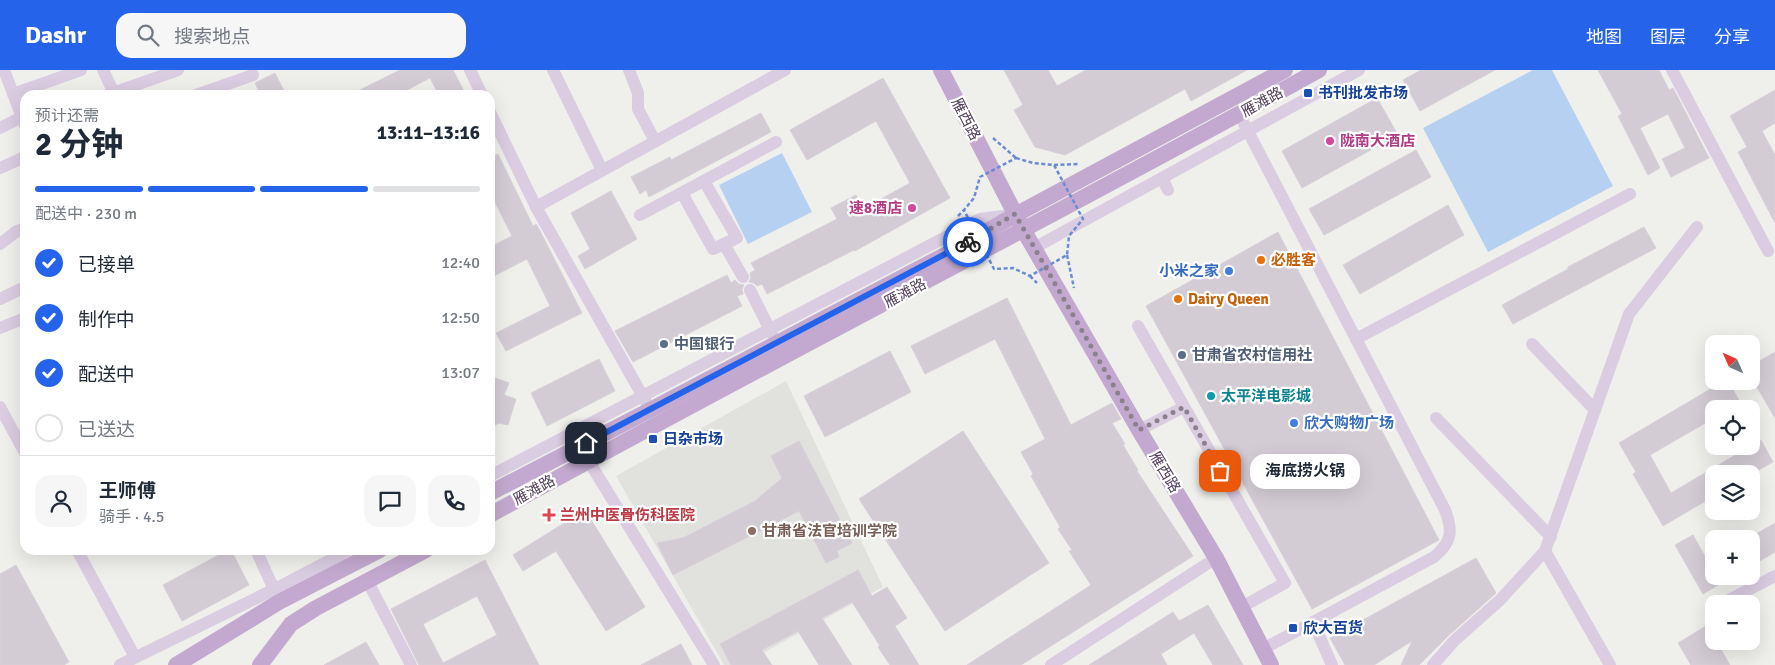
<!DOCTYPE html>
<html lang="zh">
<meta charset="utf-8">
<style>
body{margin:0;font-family:Signika,"Noto Sans SC",sans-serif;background:#f6f6f7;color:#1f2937;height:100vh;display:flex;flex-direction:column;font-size:19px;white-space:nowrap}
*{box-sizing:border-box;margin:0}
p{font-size:16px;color:#747a83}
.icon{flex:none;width:28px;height:28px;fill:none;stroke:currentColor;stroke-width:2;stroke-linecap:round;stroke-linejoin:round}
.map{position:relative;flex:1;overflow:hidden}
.details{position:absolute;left:20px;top:20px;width:475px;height:465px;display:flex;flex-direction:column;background:#fff;border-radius:15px;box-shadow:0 5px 20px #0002}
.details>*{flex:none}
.needle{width:32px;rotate:315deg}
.fabs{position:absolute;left:1705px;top:265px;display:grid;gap:10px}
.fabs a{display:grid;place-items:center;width:55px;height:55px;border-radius:10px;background:#fff;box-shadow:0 5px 20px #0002;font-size:25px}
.pin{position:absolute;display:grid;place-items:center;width:42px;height:42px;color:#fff;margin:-21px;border-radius:10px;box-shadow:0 2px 8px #0006}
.courier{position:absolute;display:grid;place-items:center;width:50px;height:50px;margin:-25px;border:4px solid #2563eb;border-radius:50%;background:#fff;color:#222;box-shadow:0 1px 6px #0007}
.bubble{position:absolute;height:35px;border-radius:15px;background:#fff;box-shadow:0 5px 20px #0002;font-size:16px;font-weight:700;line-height:35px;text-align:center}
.head em{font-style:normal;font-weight:700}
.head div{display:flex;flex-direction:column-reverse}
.head{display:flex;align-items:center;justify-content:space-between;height:85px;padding:0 15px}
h1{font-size:32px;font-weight:700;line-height:38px}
.bar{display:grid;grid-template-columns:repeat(4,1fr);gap:8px 5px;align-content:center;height:60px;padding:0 15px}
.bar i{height:6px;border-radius:4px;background:#e0e1e3}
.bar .on{background:#2563eb}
.bar p{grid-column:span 4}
.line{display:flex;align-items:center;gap:12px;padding:0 15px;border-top:1px solid #e0e1e3}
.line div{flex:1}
.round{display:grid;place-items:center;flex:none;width:52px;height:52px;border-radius:15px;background:#f6f6f7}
ol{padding:0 15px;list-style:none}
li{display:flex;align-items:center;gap:15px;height:55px}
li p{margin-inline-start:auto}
li .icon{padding:5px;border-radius:50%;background:#2563eb;color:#fff;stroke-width:4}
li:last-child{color:#747a83}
li i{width:28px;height:28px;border:2px solid #e0e1e3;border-radius:50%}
header{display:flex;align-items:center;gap:30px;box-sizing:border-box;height:70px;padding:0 25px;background:#2563eb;color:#fff}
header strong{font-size:24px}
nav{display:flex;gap:28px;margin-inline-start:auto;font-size:18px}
.search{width:350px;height:45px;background:#f6f6f7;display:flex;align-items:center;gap:12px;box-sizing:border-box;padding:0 18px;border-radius:15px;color:#747a83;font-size:19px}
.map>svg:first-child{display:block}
</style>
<header>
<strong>Dashr</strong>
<div class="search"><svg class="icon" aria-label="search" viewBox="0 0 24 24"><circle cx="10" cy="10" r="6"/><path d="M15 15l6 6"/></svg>搜索地点</div>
<nav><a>地图</a><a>图层</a><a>分享</a></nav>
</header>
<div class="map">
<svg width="1775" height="595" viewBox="0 0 1775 595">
<rect width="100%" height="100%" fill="#eff0ec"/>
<!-- education -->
<path fill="#e1e1de" d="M786,311L883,517L741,595H724L616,406Z"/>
<!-- green -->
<g fill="#b6d0f2">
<path d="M1533,0H1552L1613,116L1488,182L1423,58Z"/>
<path d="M782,83L812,142L748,174L719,115Z"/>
</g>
<!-- building -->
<g fill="#d4ccd5" stroke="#d8d0d9" fill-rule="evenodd">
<path d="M400,0H453L466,25H439L430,8L397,25H350Z"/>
<path d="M1004,0H1048L1057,16L1086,0H1247L1191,31L1185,19L1065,85L1035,77L1014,40L1023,35Z"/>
<path d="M1421,0H1495L1420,41L1403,10Z"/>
<path d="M1598,0H1659L1669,20L1673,18L1709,88L1671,107L1662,89L1685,78L1668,44L1640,58L1660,98L1648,105L1618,46L1622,44Z"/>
<path d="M275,3L286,25H261L255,13Z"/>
<path d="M883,8L950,128L855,181L854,180L767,224L762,214L757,216L754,213L749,212L751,208L750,203L755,200L751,193L837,149L831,138L856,125L863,139L910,113L876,51L807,90L790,60Z"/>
<path d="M1775,20V53L1762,61L1775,85V153L1738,82L1747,77L1730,46Z"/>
<path d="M1377,28L1398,65L1302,118L1282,81Z"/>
<path d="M761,43L771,62L649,127L646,120L640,124L631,107L670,87L671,90Z"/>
<path d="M1416,80L1431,107L1324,165L1309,139Z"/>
<path d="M498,84L533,156L536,154L539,159L582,243L506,281L496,263L550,236L527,189L490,208V177L512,166L490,122V88Z"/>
<path d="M611,121L637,169L585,199L578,186L590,179L571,143Z"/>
<path d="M1448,135L1464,165L1360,224L1343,195Z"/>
<path d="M1644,157L1656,178L1513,254L1502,235L1568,199V197Z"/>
<path d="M1278,162L1439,470L1312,539L1146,236Z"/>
<path d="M727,205L731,213L735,210L739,214L744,215L742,219L743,224L737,226L742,236L633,292L615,261Z"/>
<path d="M1007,228L1071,355L1112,333L1121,349L1112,353L1125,374L1123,375L1138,400L1137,401L1193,486L1021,595H967L1091,515L1069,481L1072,480L1058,459L1060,457L1031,406L1033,404L1021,382L1045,369L995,269L925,304L911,276Z"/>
<path d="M890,281L911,322L825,367L804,326Z"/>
<path d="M1775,282V348L1751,307V296Z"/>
<path d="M599,289L615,321L547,356L531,323Z"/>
<path d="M495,308L509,313L504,325L516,329L508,355L499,353L490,358V320Z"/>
<path d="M1724,311H1728L1740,332L1729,339H1714V348L1650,385L1671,423L1761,370L1773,392L1752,404H1714V426L1663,456L1633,404L1636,402L1619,373Z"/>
<path d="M963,361L1049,493L945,561L859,429Z"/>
<path d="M799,371L852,473L837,481L839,487L826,493L799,441L673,505L657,473L683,468L755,431L782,408L771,386Z"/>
<path d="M585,440L645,537L606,561L556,481L523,501L513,485Z"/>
<path d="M1775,453V482L1751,496V467Z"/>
<path d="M1693,465L1708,492L1714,489V506H1733L1703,524L1675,475Z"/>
<path d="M228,480H231L249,515L182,551L163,515Z"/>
<path d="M1476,488L1496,523L1449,565L1419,595H1401L1412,571L1374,595H1345L1330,568Z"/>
<path d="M485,490L539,595H419L391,539ZM477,526L497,565L443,593L423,554Z"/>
<path d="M16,495L69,592L64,595H0V504Z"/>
<path d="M858,500L872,526L887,517L907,548L895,556L919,595H890L878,577L880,576L852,532L822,548L852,595H819L798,561L762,580L772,595H731L720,574Z"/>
<path d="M1208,535L1243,595H1213L1194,563L1161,584L1167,595H1089L1173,542L1179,551Z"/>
<path d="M1706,556L1714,568V571H1716L1730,595H1691L1678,573Z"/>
<path d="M366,572L379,595H324Z"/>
<path d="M681,574L692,595H641Z"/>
</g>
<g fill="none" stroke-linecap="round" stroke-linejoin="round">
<!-- path -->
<g stroke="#6b8bd3" stroke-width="2.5" stroke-dasharray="4 2.5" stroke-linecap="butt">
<path d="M993,68L1016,88"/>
<path d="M1054,95L1079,94"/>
<path d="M958,146L964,140"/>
<path d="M1067,185L1074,218"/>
<path d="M1030,206L1037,213"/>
</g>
<!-- minor -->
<g stroke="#dacce1" stroke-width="12">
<path d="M4,0L25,55"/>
<path d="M103,0L114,23"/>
<path d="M470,0L482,25"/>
<path d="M553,0L602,100"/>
<path d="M629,0L638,23V39L655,71"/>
<path d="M1672,0L1768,181"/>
<path d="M13,24L81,0"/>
<path d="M107,25L178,0"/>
<path d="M196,25L253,5"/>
<path d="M490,42L536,137L646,332"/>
<path d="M1239,44L1445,440C1453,461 1452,472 1434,487L1263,579"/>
<path d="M0,58L22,47"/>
<path d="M0,98L25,87"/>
<path d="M1162,108L1168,120"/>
<path d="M682,123L713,179L737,168L704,111"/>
<path d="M536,137L785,0"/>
<path d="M640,145L776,72"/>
<path d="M0,174L17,161L25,158"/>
<path d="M724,174L743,207"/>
<path d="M1034,178L1359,0"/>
<path d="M750,220L772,264"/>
<path d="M0,229L25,217"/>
<path d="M1138,256L1285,513L1240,538"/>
<path d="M0,258L25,248"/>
<path d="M1356,269L1630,124"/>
<path d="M1532,274L1595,340"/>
<path d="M0,337L25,383"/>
<path d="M1436,348L1551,467"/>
<path d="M1139,360L1184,337"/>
<path d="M588,390L714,595"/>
<path d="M490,406L980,149L1010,145"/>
<path d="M77,480L135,587"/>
<path d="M256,480L277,526"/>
<path d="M1545,481L1610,595"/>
<path d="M368,512L411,595"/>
<path d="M1721,534L1775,506"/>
<path d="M1313,552L1332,595"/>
<path d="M120,595L275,519L349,480"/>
<path d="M1051,595L1216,488"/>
<path d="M1433,595L1454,571L1500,530L1545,481L1629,244L1697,157"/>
</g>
<!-- major -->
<g stroke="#c3a9cf" stroke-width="16">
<path d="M941,0L1024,161L1139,360L1216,488L1271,595"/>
<path d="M490,423L650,340L960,177L1015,145L1285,0"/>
<path d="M490,445C765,293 1044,152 1319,0"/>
<path d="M176,595L279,532L380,480"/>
<path d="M260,595L291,554L316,538L426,480"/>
</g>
<!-- path-bridge -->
<path stroke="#6b8bd3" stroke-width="2.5" stroke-dasharray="4 2.5" stroke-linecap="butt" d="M1016,88L1033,93L1054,95L1083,149L1069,166L1067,185L1030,206L1013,198L994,199L964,140L974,128L980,107Z"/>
</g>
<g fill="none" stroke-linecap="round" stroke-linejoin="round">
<!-- done -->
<path stroke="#8a808e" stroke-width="5" stroke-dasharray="0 9" d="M968,172L1015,144L1139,360L1184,337L1220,401"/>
<!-- route -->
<path stroke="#2563eb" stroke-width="6" d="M586,373L968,172"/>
</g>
<!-- markers -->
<g fill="#1a4fb4" stroke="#fff" stroke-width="2">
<rect x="1303" y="18" width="10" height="10" rx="2.5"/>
<rect x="648" y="364" width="10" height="10" rx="2.5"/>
<rect x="1288" y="553" width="10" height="10" rx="2.5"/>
</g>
<g fill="#d1479c" stroke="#fff" stroke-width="2">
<circle cx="1330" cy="71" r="5"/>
<circle cx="912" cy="138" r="5"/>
</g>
<g fill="#e8710a" stroke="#fff" stroke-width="2">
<circle cx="1261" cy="190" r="5"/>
<circle cx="1178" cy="229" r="5"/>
</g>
<g fill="#3f7fe0" stroke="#fff" stroke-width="2">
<circle cx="1229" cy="201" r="5"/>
<circle cx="1294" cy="353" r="5"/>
</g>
<g fill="#5c6f8a" stroke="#fff" stroke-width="2">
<circle cx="664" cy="274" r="5"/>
<circle cx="1182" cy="285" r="5"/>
</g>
<circle fill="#0f9aa8" stroke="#fff" stroke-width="2" cx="1211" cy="326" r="5"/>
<path fill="#e0444e" stroke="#fff" stroke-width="2" d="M546.5 437.5h5v5h5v5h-5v5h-5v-5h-5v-5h5z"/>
<circle fill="#8d6e63" stroke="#fff" stroke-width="2" cx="752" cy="461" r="5"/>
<g text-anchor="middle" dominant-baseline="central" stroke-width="4.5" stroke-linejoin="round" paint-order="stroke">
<!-- transit labels -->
<g font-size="15" font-weight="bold" fill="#164399" stroke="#fff" text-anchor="start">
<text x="1318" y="23">书刊批发市场</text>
<text x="663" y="369">日杂市场</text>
<text x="1303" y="558">欣大百货</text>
</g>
<!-- street labels -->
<g font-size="15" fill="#54435c" stroke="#fff">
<text transform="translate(1262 32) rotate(-29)">雁滩路</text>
<text transform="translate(966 49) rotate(63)">雁西路</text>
<text transform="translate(905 223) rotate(-28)">雁滩路</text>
<text transform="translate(1165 402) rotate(59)">雁西路</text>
<text transform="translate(534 420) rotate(-29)">雁滩路</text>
</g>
<!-- hotel labels -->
<g font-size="15" font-weight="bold" fill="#b23c85" stroke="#fff" text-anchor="start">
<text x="1340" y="71">陇南大酒店</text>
<text x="902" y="138" text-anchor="end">速8酒店</text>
</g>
<!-- food labels -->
<g font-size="15" font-weight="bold" fill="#c56008" stroke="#fff" text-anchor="start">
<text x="1271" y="190">必胜客</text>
<text x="1188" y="229">Dairy Queen</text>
</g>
<!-- shop labels -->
<g font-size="15" font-weight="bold" fill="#366cbe" stroke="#fff" text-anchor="end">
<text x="1219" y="201">小米之家</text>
<text x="1304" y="353" text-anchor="start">欣大购物广场</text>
</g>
<!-- service labels -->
<g font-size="15" font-weight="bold" fill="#4e5e75" stroke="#fff" text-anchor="start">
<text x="674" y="274">中国银行</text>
<text x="1192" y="285">甘肃省农村信用社</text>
</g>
<!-- culture labels -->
<g font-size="15" font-weight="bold" fill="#0d838f" stroke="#fff" text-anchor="start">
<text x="1221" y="326">太平洋电影城</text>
</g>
<!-- health labels -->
<g font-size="15" font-weight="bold" fill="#be3a42" stroke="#fff" text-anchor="start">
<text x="560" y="445">兰州中医骨伤科医院</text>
</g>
<!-- education labels -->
<g font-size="15" font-weight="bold" fill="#785e54" stroke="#fff" text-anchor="start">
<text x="762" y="461">甘肃省法官培训学院</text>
</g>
</g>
</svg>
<div class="fabs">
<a><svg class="needle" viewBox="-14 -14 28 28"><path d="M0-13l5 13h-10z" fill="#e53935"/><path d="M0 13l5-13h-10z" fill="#747a83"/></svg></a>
<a><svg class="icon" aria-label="locate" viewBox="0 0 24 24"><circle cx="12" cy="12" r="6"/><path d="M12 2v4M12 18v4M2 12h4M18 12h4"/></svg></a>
<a><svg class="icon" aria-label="layers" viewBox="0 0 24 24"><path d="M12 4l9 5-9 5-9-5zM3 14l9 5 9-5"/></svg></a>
<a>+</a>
<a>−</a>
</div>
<div class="pin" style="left:1220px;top:401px;background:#ea580c"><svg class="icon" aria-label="bag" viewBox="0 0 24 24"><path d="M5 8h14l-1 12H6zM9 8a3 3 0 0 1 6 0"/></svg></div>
<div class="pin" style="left:586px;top:373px;background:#1f2937"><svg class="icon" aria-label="home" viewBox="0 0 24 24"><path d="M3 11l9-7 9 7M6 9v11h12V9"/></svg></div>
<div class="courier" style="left:968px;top:172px"><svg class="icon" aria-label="bike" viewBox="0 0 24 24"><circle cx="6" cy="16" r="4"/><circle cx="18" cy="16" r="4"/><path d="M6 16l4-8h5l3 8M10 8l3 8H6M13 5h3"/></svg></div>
<div class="bubble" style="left:1250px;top:384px;width:110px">海底捞火锅</div>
<section class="details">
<div class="head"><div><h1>2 分钟</h1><p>预计还需</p></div><em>13:11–13:16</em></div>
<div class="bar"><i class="on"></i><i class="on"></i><i class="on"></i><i></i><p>配送中 · 230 m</p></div>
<ol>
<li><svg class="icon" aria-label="check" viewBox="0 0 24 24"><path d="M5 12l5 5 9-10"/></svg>已接单<p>12:40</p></li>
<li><svg class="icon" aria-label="check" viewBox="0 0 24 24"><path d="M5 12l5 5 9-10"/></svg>制作中<p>12:50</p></li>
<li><svg class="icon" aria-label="check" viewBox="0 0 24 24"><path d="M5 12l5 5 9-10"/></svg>配送中<p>13:07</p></li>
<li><i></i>已送达</li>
</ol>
<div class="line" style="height:90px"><a class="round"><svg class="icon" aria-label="person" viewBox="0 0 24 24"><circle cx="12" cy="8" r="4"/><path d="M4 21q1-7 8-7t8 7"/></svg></a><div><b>王师傅</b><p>骑手 · 4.5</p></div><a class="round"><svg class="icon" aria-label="chat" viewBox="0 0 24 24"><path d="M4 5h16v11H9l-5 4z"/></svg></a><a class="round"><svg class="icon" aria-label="phone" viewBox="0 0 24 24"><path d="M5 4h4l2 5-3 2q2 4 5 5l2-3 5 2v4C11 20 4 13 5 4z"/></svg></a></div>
</section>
</div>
